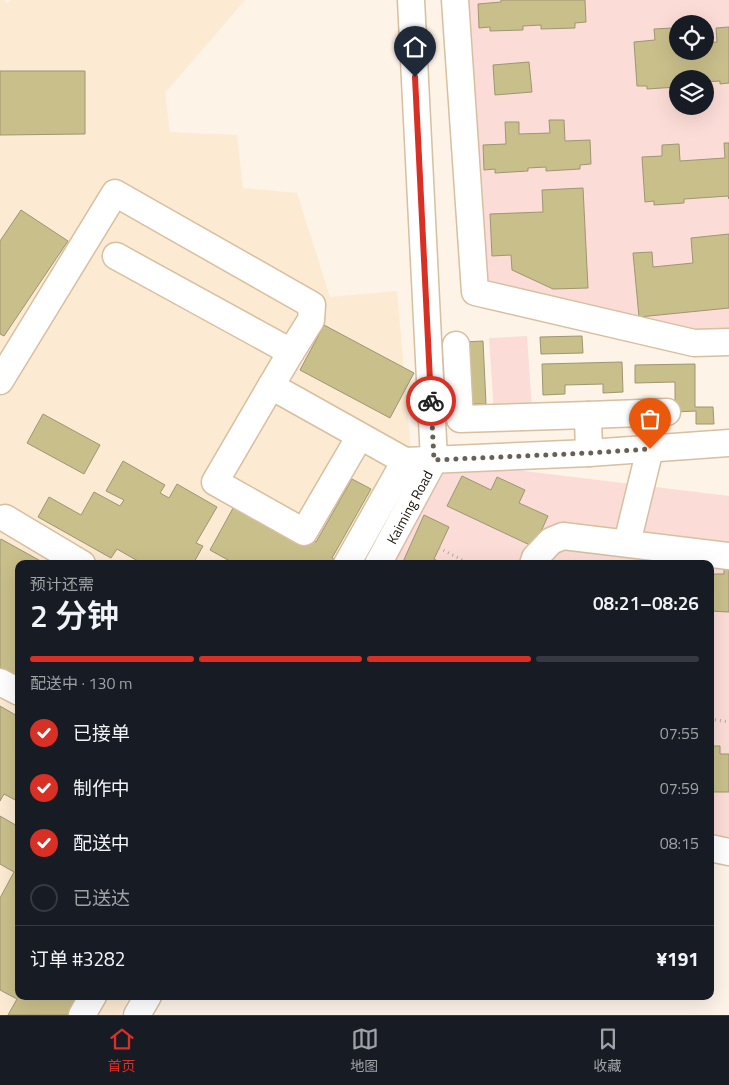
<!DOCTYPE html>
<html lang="zh">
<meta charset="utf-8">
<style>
body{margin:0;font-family:"Titillium Web","Noto Sans SC",sans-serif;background:#242831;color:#f1f3f6;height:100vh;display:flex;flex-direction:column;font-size:19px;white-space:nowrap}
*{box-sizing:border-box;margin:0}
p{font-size:16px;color:#9ea1a6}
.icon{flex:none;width:28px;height:28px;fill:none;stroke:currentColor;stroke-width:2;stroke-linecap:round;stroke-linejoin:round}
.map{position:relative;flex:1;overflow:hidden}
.side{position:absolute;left:15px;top:560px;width:699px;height:440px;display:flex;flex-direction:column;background:#171b24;border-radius:10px;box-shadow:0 5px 20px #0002}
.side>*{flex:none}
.buttons{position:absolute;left:669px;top:15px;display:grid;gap:10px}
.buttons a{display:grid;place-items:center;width:45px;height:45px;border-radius:50%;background:#171b24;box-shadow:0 5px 20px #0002;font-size:25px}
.pin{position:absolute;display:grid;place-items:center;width:42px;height:42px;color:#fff;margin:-51px -21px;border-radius:50% 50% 50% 0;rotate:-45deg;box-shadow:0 0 5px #0007}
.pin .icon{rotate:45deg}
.courier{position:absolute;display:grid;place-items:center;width:50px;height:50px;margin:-25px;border:4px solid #d93025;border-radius:50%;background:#fff;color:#222;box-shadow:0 1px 6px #0007}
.summary em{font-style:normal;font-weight:600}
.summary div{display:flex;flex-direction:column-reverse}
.summary{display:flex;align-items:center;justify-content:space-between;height:85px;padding:0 15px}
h1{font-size:32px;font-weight:600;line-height:38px}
.bar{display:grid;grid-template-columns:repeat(4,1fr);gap:8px 5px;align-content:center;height:60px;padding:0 15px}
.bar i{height:6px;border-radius:4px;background:#363941}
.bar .on{background:#d93025}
.bar p{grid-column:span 4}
.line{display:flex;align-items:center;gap:12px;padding:0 15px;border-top:1px solid #363941}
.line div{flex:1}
ol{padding:0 15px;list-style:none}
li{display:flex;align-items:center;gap:15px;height:55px}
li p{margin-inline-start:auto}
li .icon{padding:5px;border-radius:50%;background:#d93025;color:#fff;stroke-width:4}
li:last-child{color:#9ea1a6}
li i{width:28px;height:28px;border:2px solid #363941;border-radius:50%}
.tabs{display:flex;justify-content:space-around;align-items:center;height:70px;border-top:1px solid #363941;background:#171b24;font-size:14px;color:#9ea1a6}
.tabs a{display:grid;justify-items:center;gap:2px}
.tabs .on{color:#d93025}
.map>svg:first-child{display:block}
</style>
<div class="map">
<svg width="729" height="1015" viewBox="0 0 729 1015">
<rect width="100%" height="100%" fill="#fdf3e7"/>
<!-- built -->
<path fill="#fcead3" d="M0,0H5L7,3L11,0H245L165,93L170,132L237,135L243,188L297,193L330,297L397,291L413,476L367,564H19V996H130L119,1015H0Z"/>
<!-- green -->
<g fill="#fcdcd7" fill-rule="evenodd">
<path d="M455,0H729V342L475,292ZM678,24H705V51H678ZM678,79H705V106H678Z"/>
<path d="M527,336L532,410L494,413L489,338Z"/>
<path d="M434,460L729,496V852L710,850V564H378Z"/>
</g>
<!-- building -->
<g fill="#c9bf8b" stroke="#9d9673">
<path d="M501,0H585L586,22L575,23V28L541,29V25L523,26V30L490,31V27L479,28L478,4L501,2Z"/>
<path d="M729,27V83L720,84V81L705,82V79H678L677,87L647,89V86H637L634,42L655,40L654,29L672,28L673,45H678V51H705V43L717,42L716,28Z"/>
<path d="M529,62L532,92L495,95L493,65Z"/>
<path d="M0,71H85V134L0,135Z"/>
<path d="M549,120H564L565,141L590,140L591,164L580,165V169L546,171V167L528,168V171L495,173V169L484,170L483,145L506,144L505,122H519V134L550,133Z"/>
<path d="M724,143H729V199L728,196L684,199V203L654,205V201L645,202L642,157L662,156V145L679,144L680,161L725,158Z"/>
<path d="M583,188L588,288L553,289L512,270L511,255L492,256L490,214L543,212L542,190Z"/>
<path d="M21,210L68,241L4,336L0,334V241Z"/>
<path d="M729,234V308L639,317L633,253L652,252L653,267L693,263L691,238Z"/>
<path d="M324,325L414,373L390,418L300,370Z"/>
<path d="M582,336L583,353L541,354L540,337Z"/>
<path d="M483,341L486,404H467L464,342Z"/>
<path d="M622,362L623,392L603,393V384L565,385V394L543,395L542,364Z"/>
<path d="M695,364V407H713L714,424H696V411L675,412V382L635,383V365Z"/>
<path d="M43,414L100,445L84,474L27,443Z"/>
<path d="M123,461L165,485L160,493L169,498L177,484L217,507L196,543L203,546L193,564H143L117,549L111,558L38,517L49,497L81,515L94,492L120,506L124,500L106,491Z"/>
<path d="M462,476L491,490L497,477L525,490L519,503L548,516L534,547L447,506Z"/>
<path d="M352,479L371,489L332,558L336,560L334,564H235L210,550L238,499L316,542Z"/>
<path d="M424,515L449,527L434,559L443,564H402Z"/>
<path d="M1,539L46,564H19V680L0,669V541Z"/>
<path d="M724,566H729V612L710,611V574H724Z"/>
<path d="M0,706L19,717V802L4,794L0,801Z"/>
<path d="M710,746H720V754H729V792H710Z"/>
<path d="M0,816L19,827V996H86L76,1015H8L17,999L0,990V898L14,872L0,864Z"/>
</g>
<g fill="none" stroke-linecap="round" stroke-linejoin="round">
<!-- minor casing -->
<g stroke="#d7bfa0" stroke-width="29">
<g id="minor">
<path d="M455,0L475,292L694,343L729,342"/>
<path d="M116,256L291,352L271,386"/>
<path d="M456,345L460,419L588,415L589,453"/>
<path d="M0,381L115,193L312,305L311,320L291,352"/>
<path d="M588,415L667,412"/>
<path d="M360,436L304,532L215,482L271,386L405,461"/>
<path d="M5,518L82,564"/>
<path d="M627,543L650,449"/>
<path d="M347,564L405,461L589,453L729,443"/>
<path id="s1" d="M378,564L434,460L411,0"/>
<path d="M533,564L535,558L551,541L563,536L729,556"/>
<path d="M0,682L19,692"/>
<path d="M710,848L729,852"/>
<path d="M82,1015L93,996"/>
<path d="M137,1015L148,996"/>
</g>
</g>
<!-- path -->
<g stroke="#b5aca0" stroke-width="3" stroke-dasharray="1 4" stroke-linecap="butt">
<path d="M439,548L470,564"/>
<path d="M710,719L729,722"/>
</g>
<!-- minor -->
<use href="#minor" stroke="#fff" stroke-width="26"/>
</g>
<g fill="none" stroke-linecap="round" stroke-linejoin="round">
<!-- done -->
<path stroke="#696055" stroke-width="5" stroke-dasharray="0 9" d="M431,401L434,460L589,453L650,449"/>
<!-- route -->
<path stroke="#d93025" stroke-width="6" d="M415,77L431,401"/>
</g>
<g text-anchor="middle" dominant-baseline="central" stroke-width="4.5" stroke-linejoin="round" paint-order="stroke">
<!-- street labels -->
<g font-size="14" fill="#191106" stroke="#fdf3e7">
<text stroke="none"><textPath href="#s1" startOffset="65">Kaiming Road</textPath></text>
</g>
</g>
</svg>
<div class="buttons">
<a><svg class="icon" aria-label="locate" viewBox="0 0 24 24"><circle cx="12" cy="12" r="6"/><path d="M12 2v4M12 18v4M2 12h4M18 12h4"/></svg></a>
<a><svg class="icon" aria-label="layers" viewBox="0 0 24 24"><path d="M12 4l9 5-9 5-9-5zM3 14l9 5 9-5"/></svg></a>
</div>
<div class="pin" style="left:650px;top:449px;background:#ea580c"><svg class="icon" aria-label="bag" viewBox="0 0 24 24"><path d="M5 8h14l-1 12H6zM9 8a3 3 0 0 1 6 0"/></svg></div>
<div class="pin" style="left:415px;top:77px;background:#1f2937"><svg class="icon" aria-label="home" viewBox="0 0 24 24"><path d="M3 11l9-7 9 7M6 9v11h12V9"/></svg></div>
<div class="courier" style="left:431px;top:401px"><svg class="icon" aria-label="bike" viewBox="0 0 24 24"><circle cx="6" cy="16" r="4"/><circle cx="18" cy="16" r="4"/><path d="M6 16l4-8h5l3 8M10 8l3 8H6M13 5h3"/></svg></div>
<section class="side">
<div class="summary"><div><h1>2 分钟</h1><p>预计还需</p></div><em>08:21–08:26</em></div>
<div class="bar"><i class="on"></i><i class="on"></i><i class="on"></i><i></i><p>配送中 · 130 m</p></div>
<ol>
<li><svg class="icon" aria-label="check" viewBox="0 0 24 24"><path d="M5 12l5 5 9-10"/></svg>已接单<p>07:55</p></li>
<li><svg class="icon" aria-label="check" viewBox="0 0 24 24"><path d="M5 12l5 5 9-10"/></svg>制作中<p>07:59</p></li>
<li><svg class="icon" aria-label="check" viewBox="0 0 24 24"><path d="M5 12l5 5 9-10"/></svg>配送中<p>08:15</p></li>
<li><i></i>已送达</li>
</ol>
<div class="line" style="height:65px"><div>订单 #3282</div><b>¥191</b></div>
</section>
</div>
<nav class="tabs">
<a class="on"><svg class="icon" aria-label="home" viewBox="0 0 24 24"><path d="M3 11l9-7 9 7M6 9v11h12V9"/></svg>首页</a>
<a><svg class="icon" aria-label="map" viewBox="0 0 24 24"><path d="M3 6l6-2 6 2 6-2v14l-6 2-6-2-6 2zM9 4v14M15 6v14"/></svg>地图</a>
<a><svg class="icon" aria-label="saved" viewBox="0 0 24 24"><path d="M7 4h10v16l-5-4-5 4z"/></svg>收藏</a>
</nav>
